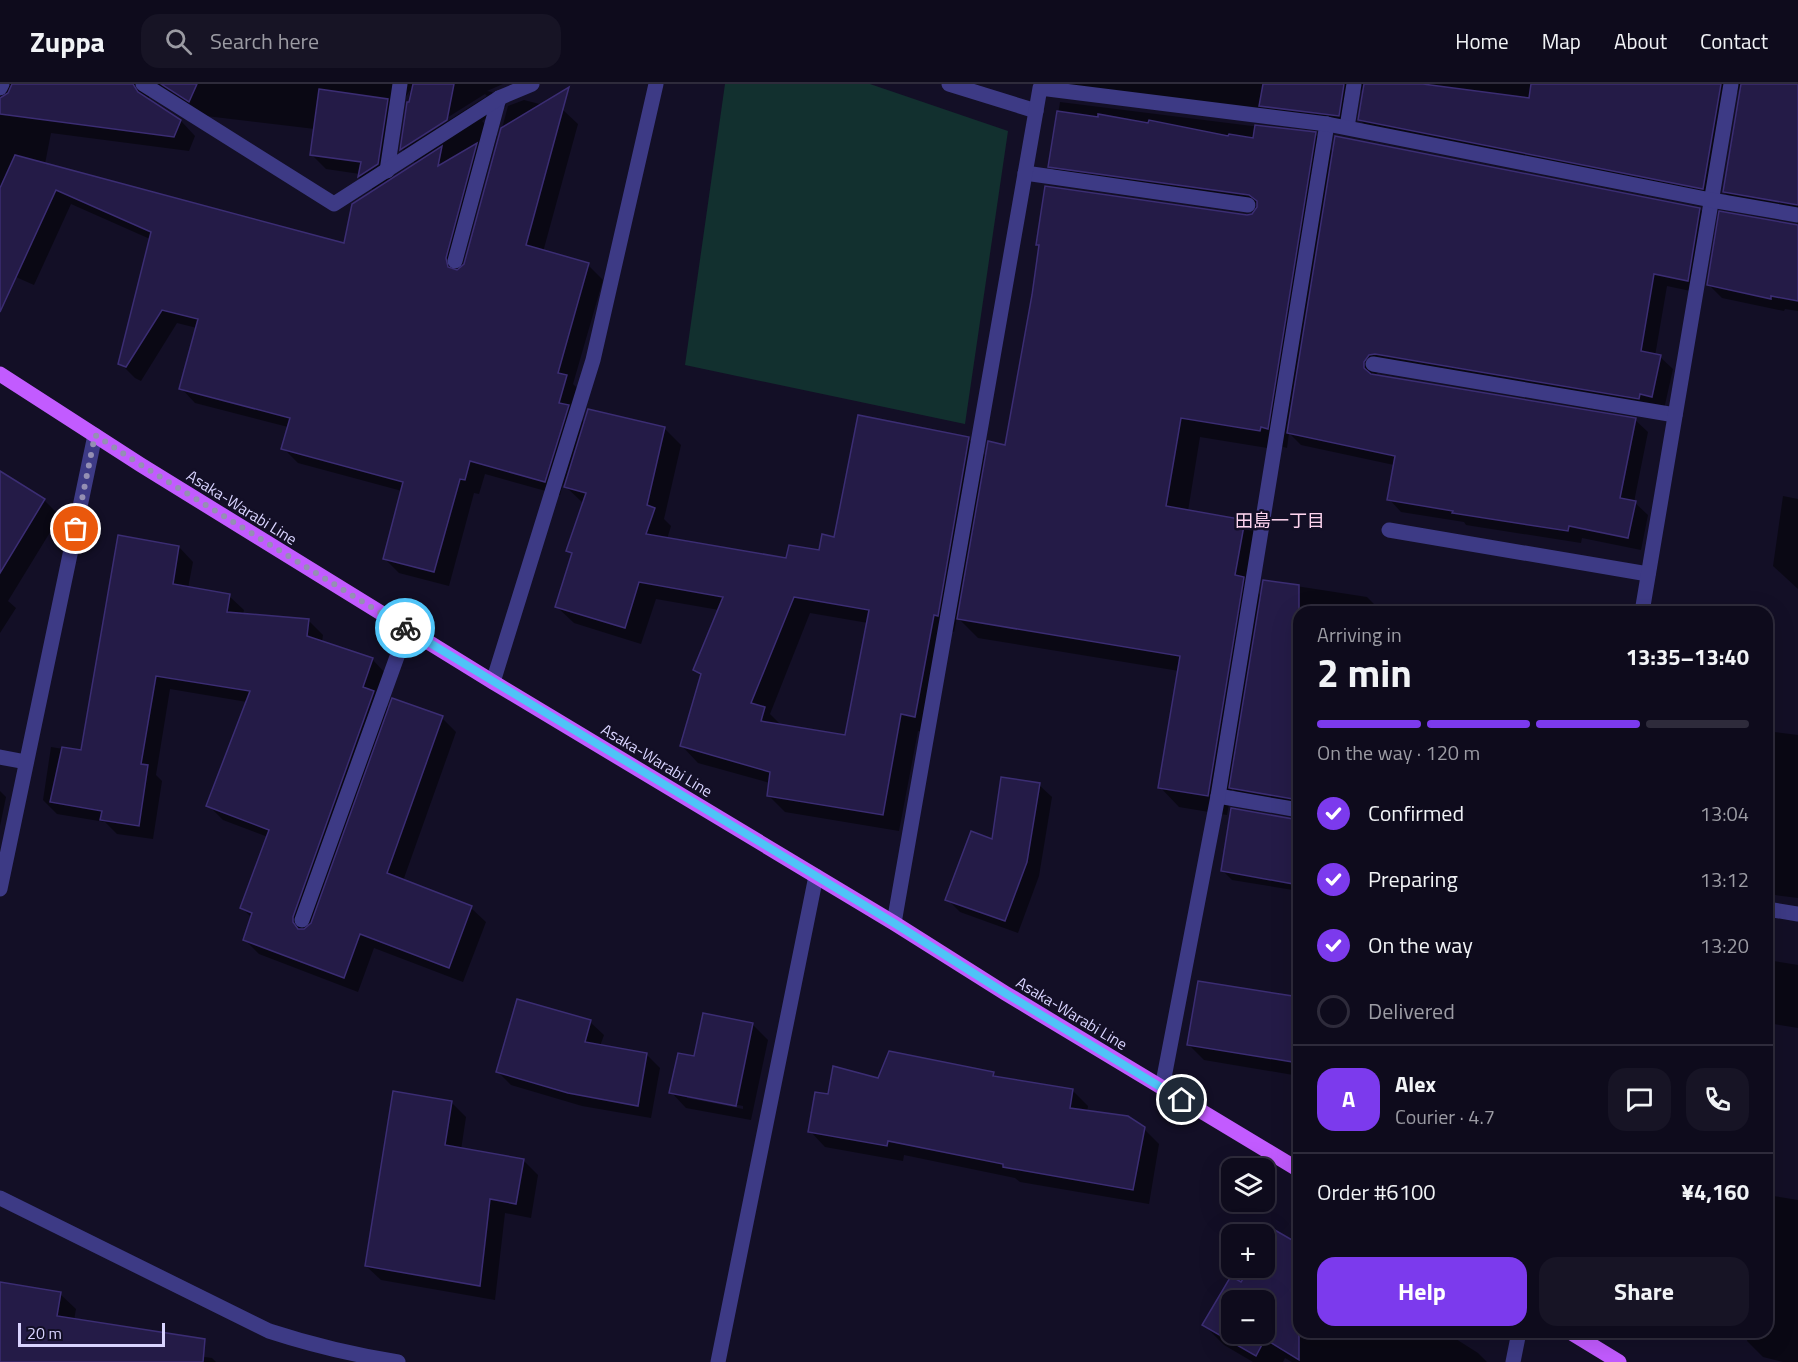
<!DOCTYPE html>
<meta charset="utf-8">
<style>
body{margin:0;font-family:"Titillium Web","Noto Sans JP",sans-serif;background:#171425;color:#f1f3f6;height:100vh;display:flex;flex-direction:column;font-size:22px;white-space:nowrap}
*{box-sizing:border-box;margin:0}
p{font-size:20px;color:#9b9ba3}
.icon{flex:none;width:33px;height:33px;fill:none;stroke:currentColor;stroke-width:2;stroke-linecap:round;stroke-linejoin:round}
.map{position:relative;flex:1;overflow:hidden}
.sheet{position:absolute;left:1293px;top:522px;width:480px;height:732px;display:flex;flex-direction:column;background:#0e0b1c;border-radius:18px;box-shadow:0 6px 24px #0002,0 0 0 2px #2e2b3b}
.sheet>*{flex:none}
.buttons{position:absolute;left:1221px;top:1074px;display:grid;gap:12px}
.buttons a{display:grid;place-items:center;width:54px;height:54px;border-radius:12px;background:#0e0b1c;box-shadow:0 6px 24px #0002,0 0 0 2px #2e2b3b;font-size:30px}
.scale{position:absolute;left:18px;bottom:15px;width:147px;box-sizing:border-box;padding-left:6px;border:3px solid #d9d4ff;border-top:0;font-size:16px;line-height:21px;white-space:nowrap;color:#d9d4ff;-webkit-text-stroke:4px #130f26;paint-order:stroke}
.pin{position:absolute;display:grid;place-items:center;width:51px;height:51px;color:#fff;margin:-26px;border:3px solid #fff;border-radius:50%;box-shadow:0 2px 6px #0007}
.courier{position:absolute;display:grid;place-items:center;width:60px;height:60px;margin:-30px;border:4px solid #4fc3f7;border-radius:50%;background:#fff;color:#222;box-shadow:0 2px 8px #0007}
.headline em{font-style:normal;font-weight:700}
.headline div{display:flex;flex-direction:column-reverse}
.headline{display:flex;align-items:center;justify-content:space-between;height:102px;padding:0 24px}
h1{font-size:39px;font-weight:700;line-height:45px}
.bar{display:grid;grid-template-columns:repeat(4,1fr);gap:9px 6px;align-content:center;height:72px;padding:0 24px}
.bar i{height:8px;border-radius:4px;background:#2e2b3b}
.bar .current{background:#7c3aed}
.bar p{grid-column:span 4}
.line{display:flex;align-items:center;gap:15px;padding:0 24px;border-top:2px solid #2e2b3b}
.line div{flex:1}
.round{display:grid;place-items:center;flex:none;width:63px;height:63px;border-radius:18px;background:#171425}
ol{padding:0 24px;list-style:none}
li{display:flex;align-items:center;gap:18px;height:66px}
li p{margin-inline-start:auto}
li .icon{padding:6px;border-radius:50%;background:#7c3aed;color:#fff;stroke-width:4}
li:last-child{color:#9b9ba3}
li i{width:33px;height:33px;border:3px solid #2e2b3b;border-radius:50%}
.primary-button{display:flex;gap:12px;margin-top:auto;padding:12px 24px}
.primary-button a{flex:1;height:69px;border-radius:18px;background:#7c3aed;color:#fff;font-size:24px;font-weight:700;line-height:69px;text-align:center}
.primary-button a+a{background:#171425;color:#f1f3f6}
header{display:flex;align-items:center;gap:36px;box-sizing:border-box;height:84px;padding:0 30px;background:#0e0b1c;border-bottom:2px solid #2e2b3b}
header strong{font-size:28px}
nav{display:flex;gap:33px;margin-inline-start:auto;font-size:21px}
.search{width:420px;height:54px;background:#171425;display:flex;align-items:center;gap:15px;box-sizing:border-box;padding:0 21px;border-radius:18px;color:#9b9ba3;font-size:22px}
.map>svg:first-child{display:block}
</style>
<header>
<strong>Zuppa</strong>
<div class="search"><svg class="icon" aria-label="search" viewBox="0 0 24 24"><circle cx="10" cy="10" r="6"/><path d="M15 15l6 6"/></svg>Search here</div>
<nav><a>Home</a><a>Map</a><a>About</a><a>Contact</a></nav>
</header>
<div class="map">
<svg width="1798" height="1278" viewBox="0 0 1798 1278">
<rect width="100%" height="100%" fill="#130f26"/>
<!-- green -->
<path fill="#12302f" d="M725,0H870L1008,47L965,340L685,281Z"/>
<!-- shadow -->
<g fill="#0007" fill-rule="evenodd">
<path d="M0,0H503L487,7L492,8L506,22L482,37L497,52L461,185L466,180L508,22L524,16L563,26L578,40L543,168L588,181L603,196L573,300L581,308L575,329L585,339L664,344L681,361L664,435L671,442L667,455L787,476L820,468L835,454L968,355L987,373L1007,362L1041,164L1037,160L1247,132L1253,131L1255,128L1070,102L1050,82L1060,18L1315,50L1334,69L1700,125L1712,138L1700,209L1667,202L1655,272L1660,273L1673,285L1664,325L1382,283L1375,292L1635,336L1648,348L1634,418L1648,431L1641,466L1582,454L1581,459L1466,441L1464,438L1401,428L1389,415L1394,381L1301,361L1289,349L1287,364L1280,362L1279,366L1200,353L1188,427L1244,437L1264,457L1255,506L1262,513L1264,497L1367,513L1377,523L1376,528H1299V723L1240,713L1232,704L1227,731L1179,723L1160,703L1179,587L978,554L957,533L954,548L951,547L932,649L918,647L899,747L785,728L768,711L770,699L698,679L682,662L702,593L695,586L719,526L656,515L641,560L574,539L557,523L573,471L568,467L584,420L563,400L560,411L485,390L479,410L474,409L449,502L399,489L384,474L402,407L298,379L283,364L288,343L195,319L181,304L197,244L177,239L141,297L135,294L120,279L150,155L71,120L34,201L0,186ZM410,6L402,65L416,80L392,96L405,14ZM149,9L206,32L315,45L311,70L326,85L360,90L359,93L374,107L346,161L45,80L51,49L189,67L195,52L181,37L149,16ZM485,10L487,12L418,56V52ZM810,529L868,539L846,652L782,642L770,630Z"/>
<path d="M1036,0H1798V131L1738,121L1724,108L1742,2L1734,12L1717,117L1373,49L1360,36L1365,2L1357,12L1352,45Z"/>
<path d="M1798,142V227L1785,225L1784,227L1722,214L1709,201Z"/>
<path d="M0,389L44,416L60,432L8,517L16,524L0,549Z"/>
<path d="M1783,412L1798,415V505L1773,482Z"/>
<path d="M179,463L193,478L188,504L229,512L244,526L243,531L308,536L323,551L322,558L372,575L386,590L378,614L390,625L442,634L456,648L403,797L471,824L486,838L463,898L374,864L358,908L259,870L244,855L252,834L242,824L268,753L223,736L208,721L247,618L170,605L156,691L162,697L153,755L117,750L105,738L57,730L43,716L51,663L82,668Z"/>
<path d="M1767,647L1798,651V814L1775,811L1767,856Z"/>
<path d="M1039,701L1052,713L1039,792L1018,849L960,828L947,815Z"/>
<path d="M0,707L6,713L0,742Z"/>
<path d="M1299,737V807L1232,796L1222,786Z"/>
<path d="M1767,876L1798,881V944L1767,939Z"/>
<path d="M1299,914V992L1204,976L1189,961Z"/>
<path d="M590,938L604,951L600,962L647,971L660,984L651,1034L582,1022L511,1001L498,988Z"/>
<path d="M752,940L768,956L751,1036L686,1024L671,1008L695,974ZM687,1011L743,1022V1025L687,1014Z"/>
<path d="M993,990L997,994L1072,1006L1088,1022L1087,1028L1144,1045L1159,1060L1149,1120L1020,1098L1015,1094L904,1071L903,1077L825,1063L810,1047L829,1012L879,996Z"/>
<path d="M451,1018L466,1033L461,1066L523,1076L538,1091L531,1134L505,1129L495,1216L381,1196L366,1182Z"/>
<path d="M1767,1111L1798,1116V1278H1783L1763,1273L1747,1257L1749,1248H1767Z"/>
<path d="M1299,1162V1248H1445L1478,1269L1487,1278H1292L1285,1274L1283,1278H1253L1224,1261L1204,1241L1241,1200L1251,1184H1264ZM1232,1216H1264V1250H1232Z"/>
<path d="M0,1200L60,1210L76,1225L74,1236L159,1267L212,1274L216,1278H0Z"/>
</g>
<!-- building -->
<g fill="#241b47" stroke="#3b2d73" stroke-width="1.5" fill-rule="evenodd">
<path d="M12,0H133L138,8L181,36L174,53L0,30V14L8,9Z"/>
<path d="M161,0H197L189,18Z"/>
<path d="M413,0H454L447,36L400,66L407,18H409Z"/>
<path d="M1263,0H1344L1339,32L1259,22Z"/>
<path d="M1364,0H1423L1529,14L1531,0H1721L1703,105L1358,36Z"/>
<path d="M1741,0H1798V121L1723,108Z"/>
<path d="M569,3L526,161L589,179L558,289L567,291L559,319L569,321L545,398L470,377L465,396L460,395L434,488L383,475L403,398L281,365L290,334L179,305L198,235L162,226L126,283L118,280L151,148L56,106L0,228V104L15,71L344,159L352,120L442,62L438,82L477,59L446,174L448,183L457,186L464,180L501,44Z"/>
<path d="M319,5L388,15L378,80L358,93L361,78L310,71Z"/>
<path d="M1057,27L1098,33V30L1148,39L1149,36L1228,52L1229,50L1253,54L1255,41L1316,48L1268,345L1261,343L1260,347L1181,334L1166,422L1245,436L1235,491L1244,493L1208,712L1158,704L1180,572L957,535L988,357L1005,361L1032,211L1039,161H1036L1045,102L1247,131L1252,130L1257,123V117L1249,111L1048,83Z"/>
<path d="M1335,52L1700,124L1688,197L1654,190L1641,267L1661,271L1652,313L1640,310L1639,315L1375,270L1369,271L1364,278V284L1371,290L1636,334L1620,414L1636,417L1628,454L1569,442L1568,447L1452,429L1453,427L1387,416L1395,372L1287,349Z"/>
<path d="M1719,127L1798,141V217L1771,212V215L1707,201Z"/>
<path d="M588,325L665,343L647,421L655,424L646,450L786,474L789,461L819,466L822,450L834,453L858,331L969,353L938,532L934,531L915,633L901,630L883,731L767,712L770,688L680,662L701,590L693,586L723,513L639,498L625,544L555,523L572,469L566,467L586,409L564,403ZM794,513L869,526L845,651L761,637L765,623L751,619Z"/>
<path d="M0,387L45,415L0,489Z"/>
<path d="M118,451L179,462L173,500L230,510L227,528L309,535L307,552L373,574L363,603L374,607L293,833V838L298,845H304L311,839L392,614L443,632L387,789L472,822L449,884L360,850L344,894L243,856L252,829L240,824L269,746L206,722L250,607L156,592L141,680L148,681L139,742L100,736L102,727L50,718L62,663L81,666Z"/>
<path d="M1263,496L1299,501V716L1229,704Z"/>
<path d="M1001,693L1040,699L1027,778L1005,837L945,816L971,747L992,755Z"/>
<path d="M1231,724L1299,736V801L1221,787Z"/>
<path d="M1198,897L1299,913V979L1187,961Z"/>
<path d="M517,915L591,936L585,958L647,969L638,1022L568,1009L496,988Z"/>
<path d="M703,929L753,939L736,1022L669,1009L678,969L694,972Z"/>
<path d="M889,967L994,988L993,992L1073,1005L1070,1024L1128,1032L1145,1043L1133,1106L1003,1083V1080L888,1057L887,1062L808,1048L815,1008L828,1010L833,982L878,994Z"/>
<path d="M393,1007L452,1017L445,1061L524,1075L516,1120L490,1115L480,1202L365,1182Z"/>
<path d="M1273,1145L1299,1160V1276L1265,1255L1256,1272L1202,1241L1231,1192L1241,1198L1250,1184H1264V1159ZM1232,1216H1264V1250H1232Z"/>
<path d="M0,1198L61,1208L57,1232L205,1255L203,1278H0Z"/>
</g>
<g fill="none" stroke-linecap="round" stroke-linejoin="round">
<!-- service -->
<g stroke="#3d3a85" stroke-width="15">
<path d="M0,4L2,0"/>
<path d="M1347,43L1354,0"/>
<path d="M387,87L400,0"/>
<path d="M1025,89L1248,121"/>
<path d="M455,177L499,14"/>
<path d="M1373,280L1675,331"/>
<path d="M1389,446L1648,490"/>
<path d="M0,673L26,678"/>
<path d="M1218,712L1299,726"/>
<path d="M1767,825L1798,830"/>
<path d="M302,836L407,545"/>
<path d="M1162,1004L1218,712L1327,40"/>
</g>
<!-- minor -->
<g stroke="#3d3a85" stroke-width="15">
<path d="M143,0L334,120L499,14L532,0"/>
<path d="M949,0L1036,27"/>
<path d="M1642,528L1731,0"/>
<path d="M493,598L593,276L656,0"/>
<path d="M0,805L95,351"/>
<path d="M894,839L1040,4L1327,40L1711,116L1798,131"/>
<path d="M718,1278L816,792"/>
<path d="M1513,1278L1519,1248"/>
</g>
<!-- tertiary -->
<path stroke="#3d3a85" stroke-width="15" d="M0,1114L269,1247C312,1261 354,1271 398,1278"/>
<!-- primary -->
<g stroke="#c25bff" stroke-width="15">
<path d="M0,290L141,381L493,598L894,839L1005,909L1299,1086"/>
<path d="M1570,1248L1619,1278"/>
</g>
</g>
<g fill="none" stroke-linecap="round" stroke-linejoin="round">
<!-- done -->
<path stroke="#948fb3" stroke-width="6" stroke-dasharray="0 10.8" d="M76,445L95,351L141,381L405,544"/>
<!-- route -->
<path stroke="#4fc3f7" stroke-width="8" d="M405,544L894,839L1005,909L1182,1016"/>
</g>
<g text-anchor="middle" dominant-baseline="central" stroke-width="5" stroke-linejoin="round" paint-order="stroke">
<!-- street labels -->
<g font-size="16" fill="#d9d4ff" stroke="#130f26">
<text transform="translate(242 423) rotate(32)">Asaka-Warabi Line</text>
<text transform="translate(657 676) rotate(31)">Asaka-Warabi Line</text>
<text transform="translate(1072 929) rotate(31)">Asaka-Warabi Line</text>
</g>
<!-- neighbourhood labels -->
<g font-size="18" fill="#ffd6f0" stroke="#130f26">
<text x="1280" y="436">田島一丁目</text>
</g>
</g>
</svg>
<div class="buttons">
<a><svg class="icon" aria-label="layers" viewBox="0 0 24 24"><path d="M12 4l9 5-9 5-9-5zM3 14l9 5 9-5"/></svg></a>
<a>+</a>
<a>−</a>
</div>
<div class="scale">20 m</div>
<div class="pin" style="left:76px;top:445px;background:#ea580c"><svg class="icon" aria-label="bag" viewBox="0 0 24 24"><path d="M5 8h14l-1 12H6zM9 8a3 3 0 0 1 6 0"/></svg></div>
<div class="pin" style="left:1182px;top:1016px;background:#1f2937"><svg class="icon" aria-label="home" viewBox="0 0 24 24"><path d="M3 11l9-7 9 7M6 9v11h12V9"/></svg></div>
<div class="courier" style="left:405px;top:544px"><svg class="icon" aria-label="bike" viewBox="0 0 24 24"><circle cx="6" cy="16" r="4"/><circle cx="18" cy="16" r="4"/><path d="M6 16l4-8h5l3 8M10 8l3 8H6M13 5h3"/></svg></div>
<section class="sheet">
<div class="headline"><div><h1>2 min</h1><p>Arriving in</p></div><em>13:35–13:40</em></div>
<div class="bar"><i class="current"></i><i class="current"></i><i class="current"></i><i></i><p>On the way · 120 m</p></div>
<ol>
<li><svg class="icon" aria-label="check" viewBox="0 0 24 24"><path d="M5 12l5 5 9-10"/></svg>Confirmed<p>13:04</p></li>
<li><svg class="icon" aria-label="check" viewBox="0 0 24 24"><path d="M5 12l5 5 9-10"/></svg>Preparing<p>13:12</p></li>
<li><svg class="icon" aria-label="check" viewBox="0 0 24 24"><path d="M5 12l5 5 9-10"/></svg>On the way<p>13:20</p></li>
<li><i></i>Delivered</li>
</ol>
<div class="line" style="height:108px"><b class="round" style="background:#7c3aed;color:#fff">A</b><div><b>Alex</b><p>Courier · 4.7</p></div><a class="round"><svg class="icon" aria-label="chat" viewBox="0 0 24 24"><path d="M4 5h16v11H9l-5 4z"/></svg></a><a class="round"><svg class="icon" aria-label="phone" viewBox="0 0 24 24"><path d="M5 4h4l2 5-3 2q2 4 5 5l2-3 5 2v4C11 20 4 13 5 4z"/></svg></a></div>
<div class="line" style="height:78px"><div>Order #6100</div><b>¥4,160</b></div>
<div class="primary-button"><a>Help</a><a>Share</a></div>
</section>
</div>
